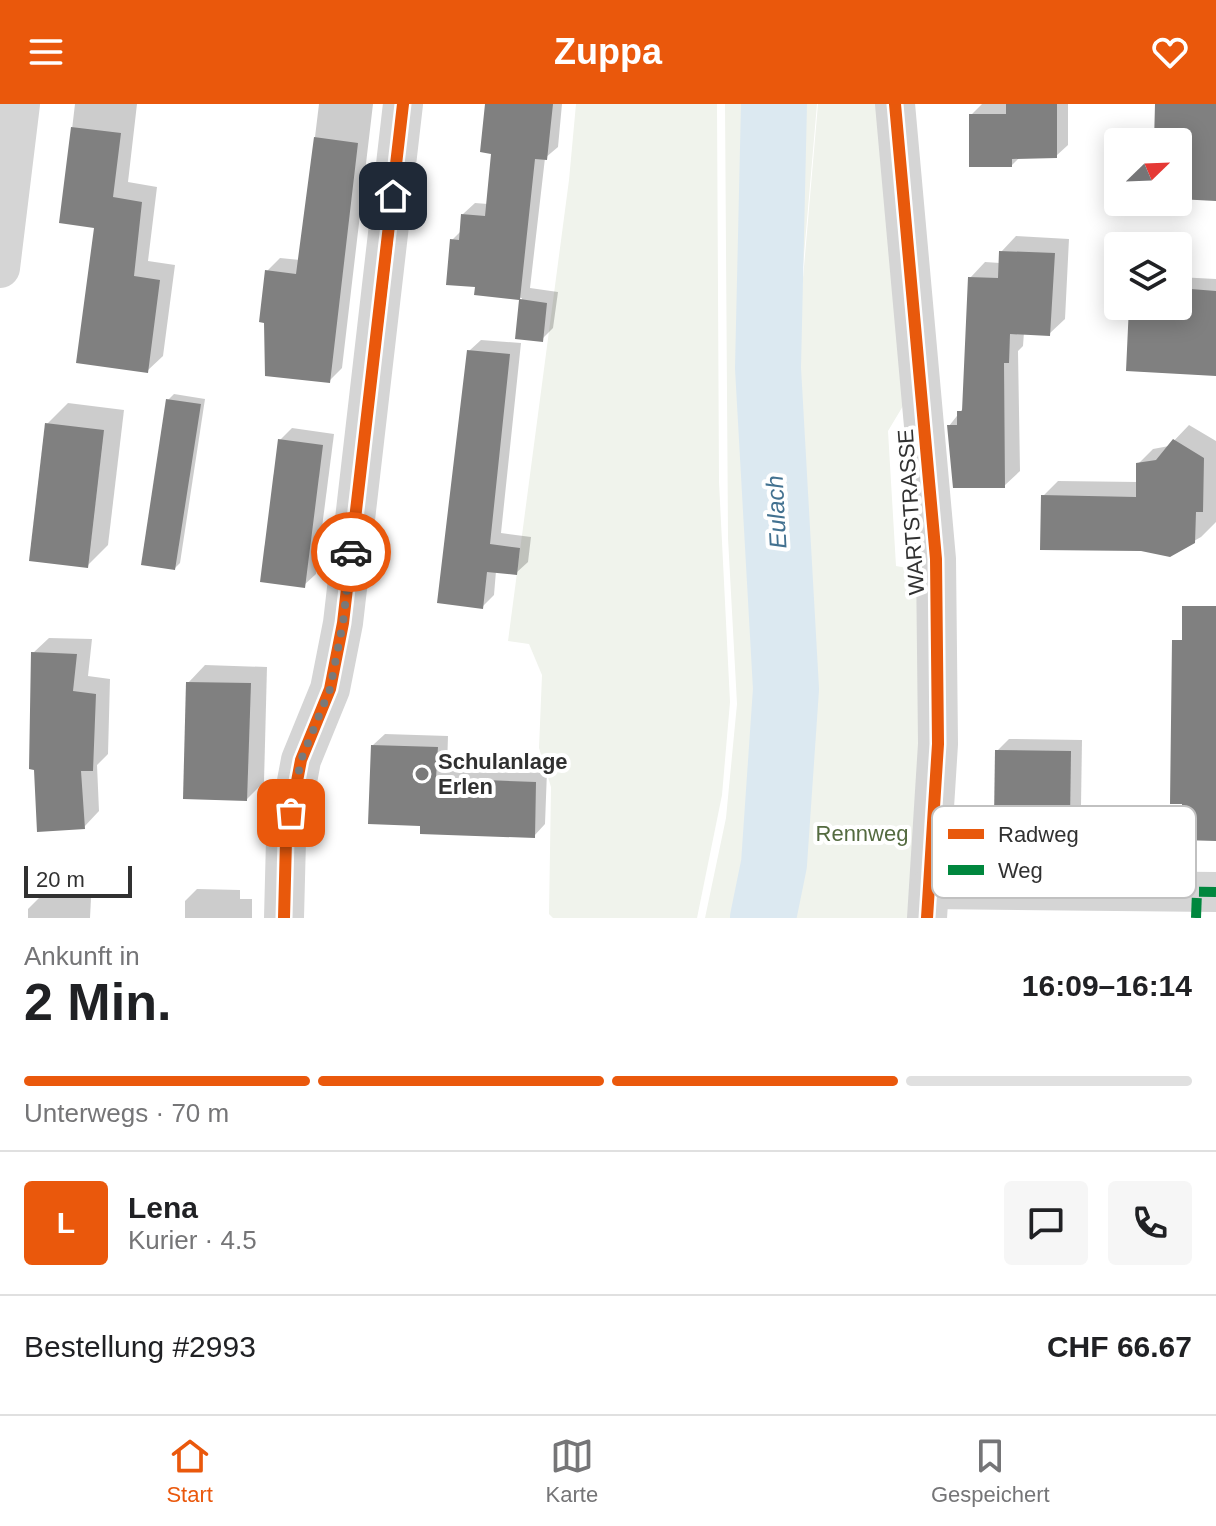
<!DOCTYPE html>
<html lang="de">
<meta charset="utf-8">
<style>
body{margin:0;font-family:Helvetica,sans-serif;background:#f6f6f6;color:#202124;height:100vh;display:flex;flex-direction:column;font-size:30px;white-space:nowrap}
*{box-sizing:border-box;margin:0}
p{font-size:26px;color:#757577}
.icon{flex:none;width:44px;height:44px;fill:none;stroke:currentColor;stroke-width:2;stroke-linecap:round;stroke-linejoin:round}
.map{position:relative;height:814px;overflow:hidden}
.sheet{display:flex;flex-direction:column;background:#fff;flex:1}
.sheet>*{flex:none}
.needle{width:52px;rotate:67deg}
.controls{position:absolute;left:1104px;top:24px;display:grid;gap:16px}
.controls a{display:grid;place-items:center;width:88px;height:88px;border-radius:8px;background:#fff;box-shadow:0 4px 20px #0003;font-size:40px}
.scale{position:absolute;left:24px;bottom:20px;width:108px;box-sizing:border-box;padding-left:8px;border:4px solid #313131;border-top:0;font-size:22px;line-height:28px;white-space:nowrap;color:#313131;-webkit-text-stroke:6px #fff;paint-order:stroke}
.pin{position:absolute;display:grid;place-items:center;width:68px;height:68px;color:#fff;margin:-34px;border-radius:16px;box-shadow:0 4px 12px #0006}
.courier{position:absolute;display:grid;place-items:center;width:80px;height:80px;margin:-40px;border:6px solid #ea580c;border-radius:50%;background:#fff;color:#222;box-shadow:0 2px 10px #0007}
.overview em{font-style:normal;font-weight:700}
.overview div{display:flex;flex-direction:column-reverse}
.overview{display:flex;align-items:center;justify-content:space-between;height:136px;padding:0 24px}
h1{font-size:52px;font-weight:700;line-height:60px}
.bar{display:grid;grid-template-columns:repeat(4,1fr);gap:12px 8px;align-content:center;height:96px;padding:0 24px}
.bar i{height:10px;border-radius:6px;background:#e0e0e0}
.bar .on{background:#ea580c}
.bar p{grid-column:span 4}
.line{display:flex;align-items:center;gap:20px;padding:0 24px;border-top:2px solid #e0e0e0}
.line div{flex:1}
.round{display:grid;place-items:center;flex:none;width:84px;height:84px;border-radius:8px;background:#f6f6f6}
header{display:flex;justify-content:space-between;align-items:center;height:104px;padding:0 24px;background:#ea580c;color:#fff;font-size:36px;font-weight:700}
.menu{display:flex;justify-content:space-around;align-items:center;height:112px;border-top:2px solid #e0e0e0;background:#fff;font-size:22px;color:#757577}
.menu a{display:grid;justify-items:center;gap:4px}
.menu .on{color:#ea580c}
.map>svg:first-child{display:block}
</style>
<header><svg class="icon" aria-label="menu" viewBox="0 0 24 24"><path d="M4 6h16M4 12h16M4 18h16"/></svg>Zuppa<svg class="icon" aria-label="heart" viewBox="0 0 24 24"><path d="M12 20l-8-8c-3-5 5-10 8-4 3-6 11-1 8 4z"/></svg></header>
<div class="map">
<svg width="1216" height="814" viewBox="0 0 1216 814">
<rect width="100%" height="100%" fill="#fff"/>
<!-- green -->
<g fill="#f0f3ec">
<path d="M576,0H717L719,378L730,598L722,691L697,814H553L549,810L551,683L539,644L542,571L529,540L508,537L569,76Z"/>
<path d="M725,0H817L792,290L797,321L793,291L818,0H884L912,287L888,327L896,462L924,467L927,814H705L726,714L737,600L728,434Z"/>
</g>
<!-- shadow -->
<g fill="#0003">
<path d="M75,0H137L128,78L157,83L148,157L175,161L163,252L147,267L96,122L61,118Z"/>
<path d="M319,0H373L342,264L329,277L267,167L280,154L300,156Z"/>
<path d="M487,0H562L558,43L545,54L530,184L558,188L553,224L542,235L517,233L522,194L477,189V182L452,136L462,126L463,110L475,99L488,100L493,48Z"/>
<path d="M982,0H1068V41L1056,52L1020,53L1012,61L971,11Z"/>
<path d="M1016,132L1069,135L1065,215L1049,230L1024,228L1023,242L1018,247L1020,367L1004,382L949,322L964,303L970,174L985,158L1000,159L1001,148Z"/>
<path d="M1178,173L1216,175V258L1131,202H1178Z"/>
<path d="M481,236L521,239L501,429L531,433L528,458L516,469L496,467L494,491L482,503L469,247Z"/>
<path d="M174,290L205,295L180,459L175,464L168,296Z"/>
<path d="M68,299L124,306L108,441L87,462L47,320Z"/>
<path d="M1189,321L1216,337V418L1201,433L1169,451L1043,392L1058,377L1138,378V360L1153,345L1169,342Z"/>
<path d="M292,324L334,330L316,470L304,481L280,336Z"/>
<path d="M49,534L92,535L88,572L110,575L108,650L97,661L99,707L84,723L33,549Z"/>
<path d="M205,561L267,563L264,678L247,695L188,579Z"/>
<path d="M385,630L448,632L447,664L547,667L545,720L534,732L423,720L373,641Z"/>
<path d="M1009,635L1082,636L1081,702L1069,714L997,647Z"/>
<path d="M197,785L240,786V795H252V814H185V797Z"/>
<path d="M40,793L91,794L90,814H28V805Z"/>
</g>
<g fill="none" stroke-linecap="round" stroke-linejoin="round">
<!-- river -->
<path stroke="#dce9f1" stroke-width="66" d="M763,814L774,760L786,585L768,264L774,0"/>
</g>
<!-- building -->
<g fill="#808080">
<path d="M485,0H553L547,56L535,55L520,195L547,199L543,238L515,235L519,196L474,191L475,183L446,181L450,135L459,136L461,110L485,112L491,50L480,48Z"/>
<path d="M1006,0H1057V54L1012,55V63H969V10H1006Z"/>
<path d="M1155,0H1216V97L1178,95V38H1154Z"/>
<path d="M71,23L121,29L113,93L142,98L134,172L160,176L148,269L76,259L94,124L59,119Z"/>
<path d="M314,33L358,39L330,279L265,272L264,219L259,218L265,166L296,170Z"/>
<path d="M999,147L1055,149L1050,232L1010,230L1009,259H1004L1005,384H953L947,321H957V307H962L968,173L998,174Z"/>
<path d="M1178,184L1216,187V272L1126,267L1129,202H1178Z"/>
<path d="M467,246L510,250L490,440L520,444L517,471L487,468L483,505L437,499Z"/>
<path d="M166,295L201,300L175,466L141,461Z"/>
<path d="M45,319L104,326L88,464L29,457Z"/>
<path d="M278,335L323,341L305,484L260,478Z"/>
<path d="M1173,335L1204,354L1203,408H1196L1195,439L1170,453L1141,447L1040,446L1041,391L1136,393V359L1156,356Z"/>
<path d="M1182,502H1216V737L1182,736V700H1170L1172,536H1182Z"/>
<path d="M31,548L77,550L73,587L96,590L93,667H81L85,725L37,728L34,666L29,665Z"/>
<path d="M186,578L251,579L247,697L183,695Z"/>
<path d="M371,641L438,643L436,674L536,678L535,734L420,730V722L368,720Z"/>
<path d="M995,646L1071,647L1070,716L994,715Z"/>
</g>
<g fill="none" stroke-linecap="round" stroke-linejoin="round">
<!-- street -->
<g stroke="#d5d5d5" stroke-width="40">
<path d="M895,0L936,455L938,640L927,814"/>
<path d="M0,164L20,0"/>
<path d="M929,785L1216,788"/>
<path d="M284,814L286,736L301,656L330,585L343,519L403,0"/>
</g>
<!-- quiet -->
<g stroke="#00873e" stroke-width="10" stroke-dasharray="20 10" stroke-linecap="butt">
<path d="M929,785L1216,788"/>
<path d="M1196,814L1197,788"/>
</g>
<!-- cycleway casing -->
<g stroke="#fff" stroke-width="17">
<g id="cycleway">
<path d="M895,0L936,455L938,640L927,814"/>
<path d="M284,814L286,736L301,656L330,585L343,519L403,0"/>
</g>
</g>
<!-- cycleway -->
<use href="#cycleway" stroke="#e8590c" stroke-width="12"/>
</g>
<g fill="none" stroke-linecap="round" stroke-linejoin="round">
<!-- done -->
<path stroke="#797979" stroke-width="8" stroke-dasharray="0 14.4" d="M291,709L301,656L330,585L343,519L351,448"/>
<!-- route -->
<path stroke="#ea580c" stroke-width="10" d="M351,448L393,92"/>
</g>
<!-- markers -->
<circle fill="#797979" stroke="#fff" stroke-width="3" cx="422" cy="670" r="8"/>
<g text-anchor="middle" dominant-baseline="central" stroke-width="8" stroke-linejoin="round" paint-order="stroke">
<!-- street labels -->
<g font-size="22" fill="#313131" stroke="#fff">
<text transform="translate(911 408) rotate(-94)">WARTSTRASSE</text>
</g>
<!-- poi labels -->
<g font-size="22" font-weight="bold" fill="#313131" stroke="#fff" text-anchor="start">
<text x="438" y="657">Schulanlage<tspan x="438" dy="25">Erlen</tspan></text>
</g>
<!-- park labels -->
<g font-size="22" fill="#546b40" stroke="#fff">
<text x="862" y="729">Rennweg</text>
</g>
<!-- water labels -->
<g font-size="24" font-style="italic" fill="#427190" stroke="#fff">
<text transform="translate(776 408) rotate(-93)">Eulach</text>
</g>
</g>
<!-- legend -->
<rect x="932" y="702" width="264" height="92" rx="12" fill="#fff" stroke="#c1c1c1" stroke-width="2"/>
<rect x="948" y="725" width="36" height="10" fill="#e8590c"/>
<rect x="948" y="761" width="36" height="10" fill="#00873e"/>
<g font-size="22" fill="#313131">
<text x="998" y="738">Radweg</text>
<text x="998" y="774">Weg</text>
</g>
</svg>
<div class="controls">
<a><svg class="needle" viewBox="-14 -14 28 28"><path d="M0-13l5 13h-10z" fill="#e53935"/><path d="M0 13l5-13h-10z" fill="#757577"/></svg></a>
<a><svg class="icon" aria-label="layers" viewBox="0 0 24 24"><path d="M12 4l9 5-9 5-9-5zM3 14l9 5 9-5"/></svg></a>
</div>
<div class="scale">20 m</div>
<div class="pin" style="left:291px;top:709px;background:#ea580c"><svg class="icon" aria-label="bag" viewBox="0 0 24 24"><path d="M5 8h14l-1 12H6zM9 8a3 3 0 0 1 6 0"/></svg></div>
<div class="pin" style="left:393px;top:92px;background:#1f2937"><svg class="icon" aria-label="home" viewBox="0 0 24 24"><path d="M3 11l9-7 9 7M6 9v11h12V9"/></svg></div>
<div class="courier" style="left:351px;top:448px"><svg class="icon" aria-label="car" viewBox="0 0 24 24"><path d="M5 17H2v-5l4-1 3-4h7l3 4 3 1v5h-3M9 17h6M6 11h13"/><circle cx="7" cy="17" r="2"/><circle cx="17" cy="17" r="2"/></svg></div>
</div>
<section class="sheet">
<div class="overview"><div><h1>2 Min.</h1><p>Ankunft in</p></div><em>16:09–16:14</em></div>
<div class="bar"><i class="on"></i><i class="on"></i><i class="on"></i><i></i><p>Unterwegs · 70 m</p></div>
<div class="line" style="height:144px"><b class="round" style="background:#ea580c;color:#fff">L</b><div><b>Lena</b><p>Kurier · 4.5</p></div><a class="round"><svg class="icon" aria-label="chat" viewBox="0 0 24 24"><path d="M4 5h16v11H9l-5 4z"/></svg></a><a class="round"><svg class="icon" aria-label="phone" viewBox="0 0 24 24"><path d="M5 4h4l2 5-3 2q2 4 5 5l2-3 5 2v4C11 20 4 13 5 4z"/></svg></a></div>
<div class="line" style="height:104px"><div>Bestellung #2993</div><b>CHF 66.67</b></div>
</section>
<nav class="menu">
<a class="on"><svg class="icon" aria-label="home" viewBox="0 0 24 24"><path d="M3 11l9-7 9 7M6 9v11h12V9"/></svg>Start</a>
<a><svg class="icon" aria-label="map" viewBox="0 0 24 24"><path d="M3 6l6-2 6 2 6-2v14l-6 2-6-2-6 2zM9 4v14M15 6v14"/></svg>Karte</a>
<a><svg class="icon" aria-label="saved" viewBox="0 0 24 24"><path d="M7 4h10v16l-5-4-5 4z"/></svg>Gespeichert</a>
</nav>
